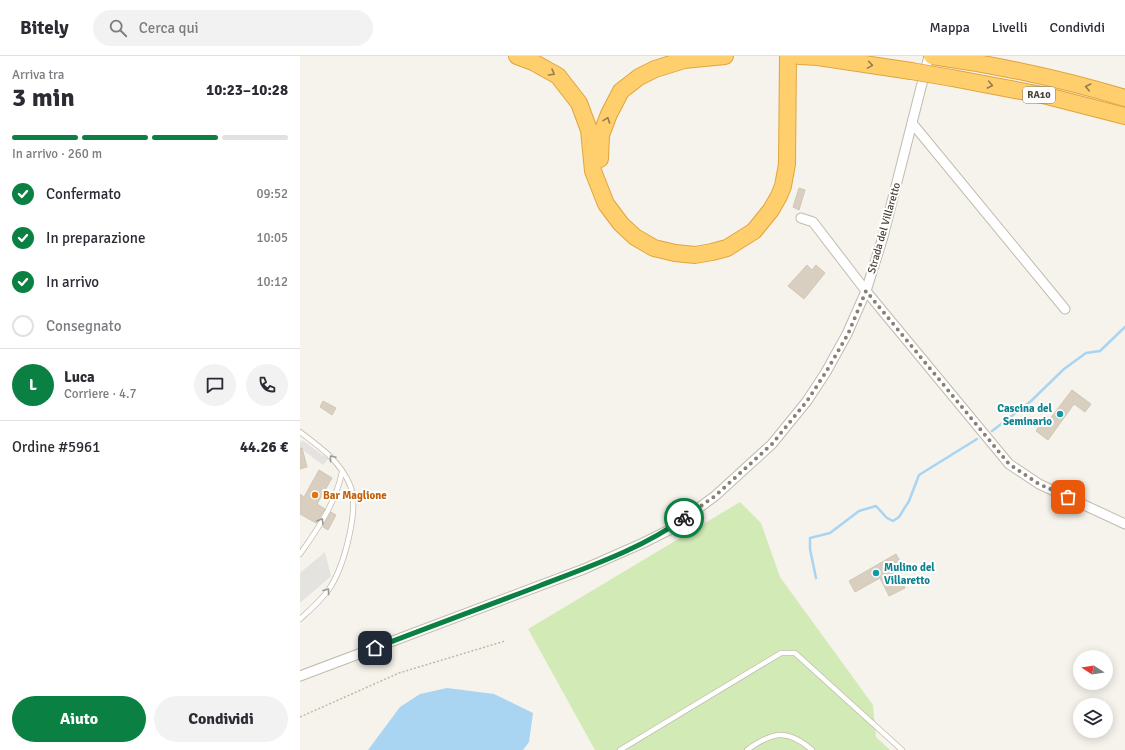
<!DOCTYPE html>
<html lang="it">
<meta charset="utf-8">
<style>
body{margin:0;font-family:Signika,sans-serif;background:#f2f2f3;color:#2b2b33;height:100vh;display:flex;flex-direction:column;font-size:15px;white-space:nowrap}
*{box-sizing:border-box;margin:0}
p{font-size:13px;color:#7c7c81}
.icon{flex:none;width:22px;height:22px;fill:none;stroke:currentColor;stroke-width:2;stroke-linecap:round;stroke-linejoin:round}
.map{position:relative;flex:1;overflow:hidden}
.sheet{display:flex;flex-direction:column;background:#fff;width:300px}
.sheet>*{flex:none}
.needle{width:26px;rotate:282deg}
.buttons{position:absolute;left:773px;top:594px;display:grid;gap:8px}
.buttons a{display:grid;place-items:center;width:40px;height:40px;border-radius:50%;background:#fff;box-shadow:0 2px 10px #0003;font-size:20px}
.pin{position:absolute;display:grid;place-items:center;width:34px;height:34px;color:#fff;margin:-17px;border-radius:8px;box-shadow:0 2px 6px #0006}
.courier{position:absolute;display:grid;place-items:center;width:40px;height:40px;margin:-20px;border:3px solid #0b8043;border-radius:50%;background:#fff;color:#222;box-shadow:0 1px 5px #0007}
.summary em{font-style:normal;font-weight:800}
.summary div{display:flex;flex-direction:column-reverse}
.summary{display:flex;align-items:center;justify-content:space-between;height:68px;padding:0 12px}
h1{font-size:26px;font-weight:800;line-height:30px}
.bar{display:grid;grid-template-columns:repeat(4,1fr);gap:6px 4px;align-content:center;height:48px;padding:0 12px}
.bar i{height:5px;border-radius:3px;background:#e1e1e2}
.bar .current{background:#0b8043}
.bar p{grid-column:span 4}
.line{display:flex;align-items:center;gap:10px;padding:0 12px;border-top:1px solid #e1e1e2}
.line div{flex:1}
.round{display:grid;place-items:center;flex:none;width:42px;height:42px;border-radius:21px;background:#f2f2f3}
ol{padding:0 12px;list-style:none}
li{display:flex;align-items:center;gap:12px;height:44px}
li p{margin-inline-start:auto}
li .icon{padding:4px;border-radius:50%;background:#0b8043;color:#fff;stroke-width:4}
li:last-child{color:#7c7c81}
li i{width:22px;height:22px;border:2px solid #e1e1e2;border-radius:50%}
.button{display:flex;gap:8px;margin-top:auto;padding:8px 12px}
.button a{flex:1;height:46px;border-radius:24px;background:#0b8043;color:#fff;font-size:16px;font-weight:800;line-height:46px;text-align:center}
.button a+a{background:#f2f2f3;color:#2b2b33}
header{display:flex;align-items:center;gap:24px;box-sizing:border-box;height:56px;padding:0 20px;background:#fff;border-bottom:1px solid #e1e1e2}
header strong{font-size:19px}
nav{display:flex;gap:22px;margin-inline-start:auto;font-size:14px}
.search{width:280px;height:36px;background:#f2f2f3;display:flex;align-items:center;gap:10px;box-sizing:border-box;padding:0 14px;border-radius:22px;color:#7c7c81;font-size:15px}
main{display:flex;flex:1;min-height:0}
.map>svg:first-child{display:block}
</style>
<header>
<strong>Bitely</strong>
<div class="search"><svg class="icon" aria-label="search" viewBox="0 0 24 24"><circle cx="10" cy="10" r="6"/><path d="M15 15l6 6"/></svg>Cerca qui</div>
<nav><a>Mappa</a><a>Livelli</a><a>Condividi</a></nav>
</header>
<main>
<section class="sheet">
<div class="summary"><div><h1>3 min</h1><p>Arriva tra</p></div><em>10:23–10:28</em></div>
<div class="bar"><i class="current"></i><i class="current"></i><i class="current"></i><i></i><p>In arrivo · 260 m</p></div>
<ol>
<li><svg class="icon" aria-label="check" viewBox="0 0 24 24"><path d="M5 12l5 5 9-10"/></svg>Confermato<p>09:52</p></li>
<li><svg class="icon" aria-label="check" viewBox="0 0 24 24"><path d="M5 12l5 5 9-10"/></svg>In preparazione<p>10:05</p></li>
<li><svg class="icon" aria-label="check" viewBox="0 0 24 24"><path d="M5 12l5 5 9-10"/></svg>In arrivo<p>10:12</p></li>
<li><i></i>Consegnato</li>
</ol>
<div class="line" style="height:72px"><b class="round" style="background:#0b8043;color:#fff">L</b><div><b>Luca</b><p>Corriere · 4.7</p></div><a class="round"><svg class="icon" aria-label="chat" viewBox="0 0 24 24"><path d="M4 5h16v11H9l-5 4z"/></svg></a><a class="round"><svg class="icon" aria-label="phone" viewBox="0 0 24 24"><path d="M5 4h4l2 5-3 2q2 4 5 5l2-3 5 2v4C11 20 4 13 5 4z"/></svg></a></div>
<div class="line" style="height:52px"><div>Ordine #5961</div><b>44.26 €</b></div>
<div class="button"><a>Aiuto</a><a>Condividi</a></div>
</section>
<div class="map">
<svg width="825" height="694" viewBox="0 0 825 694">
<rect width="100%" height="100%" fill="#f6f3ec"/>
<!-- green -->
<path fill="#d2eab5" d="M440,446L461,467L480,521L573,649L576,681L590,694H295L228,573Z"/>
<!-- parking -->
<g fill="#e5e3e0">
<path d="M2,384L28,403L23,409L0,392V387Z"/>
<path d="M25,496L31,520L0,547V517Z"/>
</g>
<!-- water -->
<path fill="#a9d4f2" d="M147,632L194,638L233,657L229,686L223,694H68L100,651L120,638Z"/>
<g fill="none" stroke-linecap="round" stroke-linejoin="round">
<!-- stream -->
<g stroke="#a9d4f2" stroke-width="2.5">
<path d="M692,375L731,345L764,313L786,297L800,295L825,271"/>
<path d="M516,522L510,493V482L530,477L559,455L576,450L587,462L593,465L599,461L609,445L619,419L677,383"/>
</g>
</g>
<!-- building -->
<g fill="#d8cfc1" stroke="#d3c7b4">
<path d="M499,132L505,134L499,154L493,151Z"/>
<path d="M507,209L512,214L516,209L525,217L504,243L488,230Z"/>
<path d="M772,334L791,348L785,356L774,348L748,384L736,375L746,360L750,363Z"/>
<path d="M23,345L36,352L32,359L20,351Z"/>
<path d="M0,392H2L7,411L0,413Z"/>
<path d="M19,414L32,422L17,448L25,453L16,467L0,458V438L4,441Z"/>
<path d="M31,456L36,459L28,474L23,471Z"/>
<path d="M596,498L602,509L595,513L605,532L589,540L580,522L555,536L549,525Z"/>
</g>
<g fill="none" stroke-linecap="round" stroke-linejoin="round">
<!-- lane casing -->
<g stroke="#c2bbae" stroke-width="6">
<g id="lane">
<path d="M0,376C20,391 40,405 50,429C60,452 44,509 31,530C23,543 11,553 0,563"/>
<path d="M0,498C18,473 36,446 42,416"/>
<path d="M320,694L481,597H495L602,694"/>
<path d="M447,694C472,676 487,672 512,694"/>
</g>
</g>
<!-- street casing -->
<g stroke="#c2bbae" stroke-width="11">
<g id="street">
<path d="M612,67L765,253"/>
<path d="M501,162L513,166L566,235L709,408L739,428L825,468"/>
<path d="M0,620L284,513L343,487L369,474L415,440L472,388L507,345L526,316L547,278L566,235L583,181L629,0"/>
</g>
</g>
<!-- highway casing -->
<g stroke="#e0a43c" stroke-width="18">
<g id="highway">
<path d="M217,0L233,6L258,20L279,47L289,74L293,115L306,148L321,168L335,181L354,192L375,197L395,199L412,196L427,192L454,175L471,154L479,140L483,130L487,108L488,0"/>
<path d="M499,0L518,1L611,15"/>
<path d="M632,0C697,9 762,23 825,42"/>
<path d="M652,22L747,40L825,60"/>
<path d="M300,103L301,79L309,58L321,35L339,21L355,13L384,4L425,0"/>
</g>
</g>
<!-- path -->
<path stroke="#c4b79f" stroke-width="1.5" stroke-dasharray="2 2" stroke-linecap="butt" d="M0,661L99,617L205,585"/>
<!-- lane -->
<use href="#lane" stroke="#fff" stroke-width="4.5"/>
<!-- street -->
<use href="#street" stroke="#fff" stroke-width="9"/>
<!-- highway -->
<use href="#highway" stroke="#ffcf6e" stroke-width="16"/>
<!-- highway-bridge casing -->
<g stroke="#e0a43c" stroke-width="18" stroke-linecap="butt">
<path id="highway-bridge" d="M611,15L652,22"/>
</g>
<!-- highway-bridge -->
<use href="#highway-bridge" stroke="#ffcf6e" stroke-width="16"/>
</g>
<!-- one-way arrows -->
<defs><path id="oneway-chevron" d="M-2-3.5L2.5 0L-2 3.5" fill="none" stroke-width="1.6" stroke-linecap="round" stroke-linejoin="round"/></defs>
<g stroke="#937c4e">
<use href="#oneway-chevron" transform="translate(570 9) rotate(9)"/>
<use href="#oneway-chevron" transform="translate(252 17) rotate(30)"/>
<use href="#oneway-chevron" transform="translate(690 29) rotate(11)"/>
<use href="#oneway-chevron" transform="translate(788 31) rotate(-167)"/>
<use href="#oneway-chevron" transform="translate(307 64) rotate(-70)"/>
</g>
<g stroke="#9c9892">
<use href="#oneway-chevron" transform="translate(32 402) rotate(-130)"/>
<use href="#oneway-chevron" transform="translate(21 465) rotate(-60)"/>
<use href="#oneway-chevron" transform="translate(27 535) rotate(-53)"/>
</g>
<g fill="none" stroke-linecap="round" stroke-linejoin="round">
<!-- done -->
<path stroke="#878178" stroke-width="4" stroke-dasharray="0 7.2" d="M384,462L415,440L472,388L507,345L526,316L548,278L566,235L709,408L739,428L768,441"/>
<!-- route -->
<path stroke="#0b8043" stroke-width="5" d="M75,592C129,571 184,551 239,530C288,511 342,493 384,462"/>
</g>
<!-- markers -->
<g fill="#0f9aa8" stroke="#fff" stroke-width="1.5">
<circle cx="760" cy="358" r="4"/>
<circle cx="576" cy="517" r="4"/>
</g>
<circle fill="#e8710a" stroke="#fff" stroke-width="1.5" cx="15" cy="439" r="4"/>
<g text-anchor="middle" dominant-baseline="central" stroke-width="4" stroke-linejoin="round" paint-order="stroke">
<!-- shield labels -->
<rect fill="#fff" stroke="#817c74" stroke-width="1" x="723" y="31" width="32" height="16" rx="3"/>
<g font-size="10" font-weight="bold" fill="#4b4439">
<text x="739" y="39">RA10</text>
</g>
<!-- street labels -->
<g font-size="11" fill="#4b4439" stroke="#fff">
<text transform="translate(584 172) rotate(-74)">Strada del Villaretto</text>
</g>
<!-- culture labels -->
<g font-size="11" font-weight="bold" fill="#0d838f" stroke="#fff" text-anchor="end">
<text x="752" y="352">Cascina del<tspan x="752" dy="13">Seminario</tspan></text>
<text x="584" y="511" text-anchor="start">Mulino del<tspan x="584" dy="13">Villaretto</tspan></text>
</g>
<!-- food labels -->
<g font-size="11" font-weight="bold" fill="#c56008" stroke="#fff" text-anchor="start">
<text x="23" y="439">Bar Maglione</text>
</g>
</g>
</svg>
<div class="buttons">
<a><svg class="needle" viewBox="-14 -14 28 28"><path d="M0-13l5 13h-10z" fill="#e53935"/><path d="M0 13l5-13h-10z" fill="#7c7c81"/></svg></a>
<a><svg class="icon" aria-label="layers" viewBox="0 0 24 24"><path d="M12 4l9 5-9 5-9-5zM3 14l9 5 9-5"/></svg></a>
</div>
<div class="pin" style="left:768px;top:441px;background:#ea580c"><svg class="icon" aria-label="bag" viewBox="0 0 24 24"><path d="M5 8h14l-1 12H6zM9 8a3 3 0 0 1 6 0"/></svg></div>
<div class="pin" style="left:75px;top:592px;background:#1f2937"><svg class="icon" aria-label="home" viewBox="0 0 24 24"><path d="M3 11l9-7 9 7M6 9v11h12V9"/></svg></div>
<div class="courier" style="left:384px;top:462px"><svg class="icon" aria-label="bike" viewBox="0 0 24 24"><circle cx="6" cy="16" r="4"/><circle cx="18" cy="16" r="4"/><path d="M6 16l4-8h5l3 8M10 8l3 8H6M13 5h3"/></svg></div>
</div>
</main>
